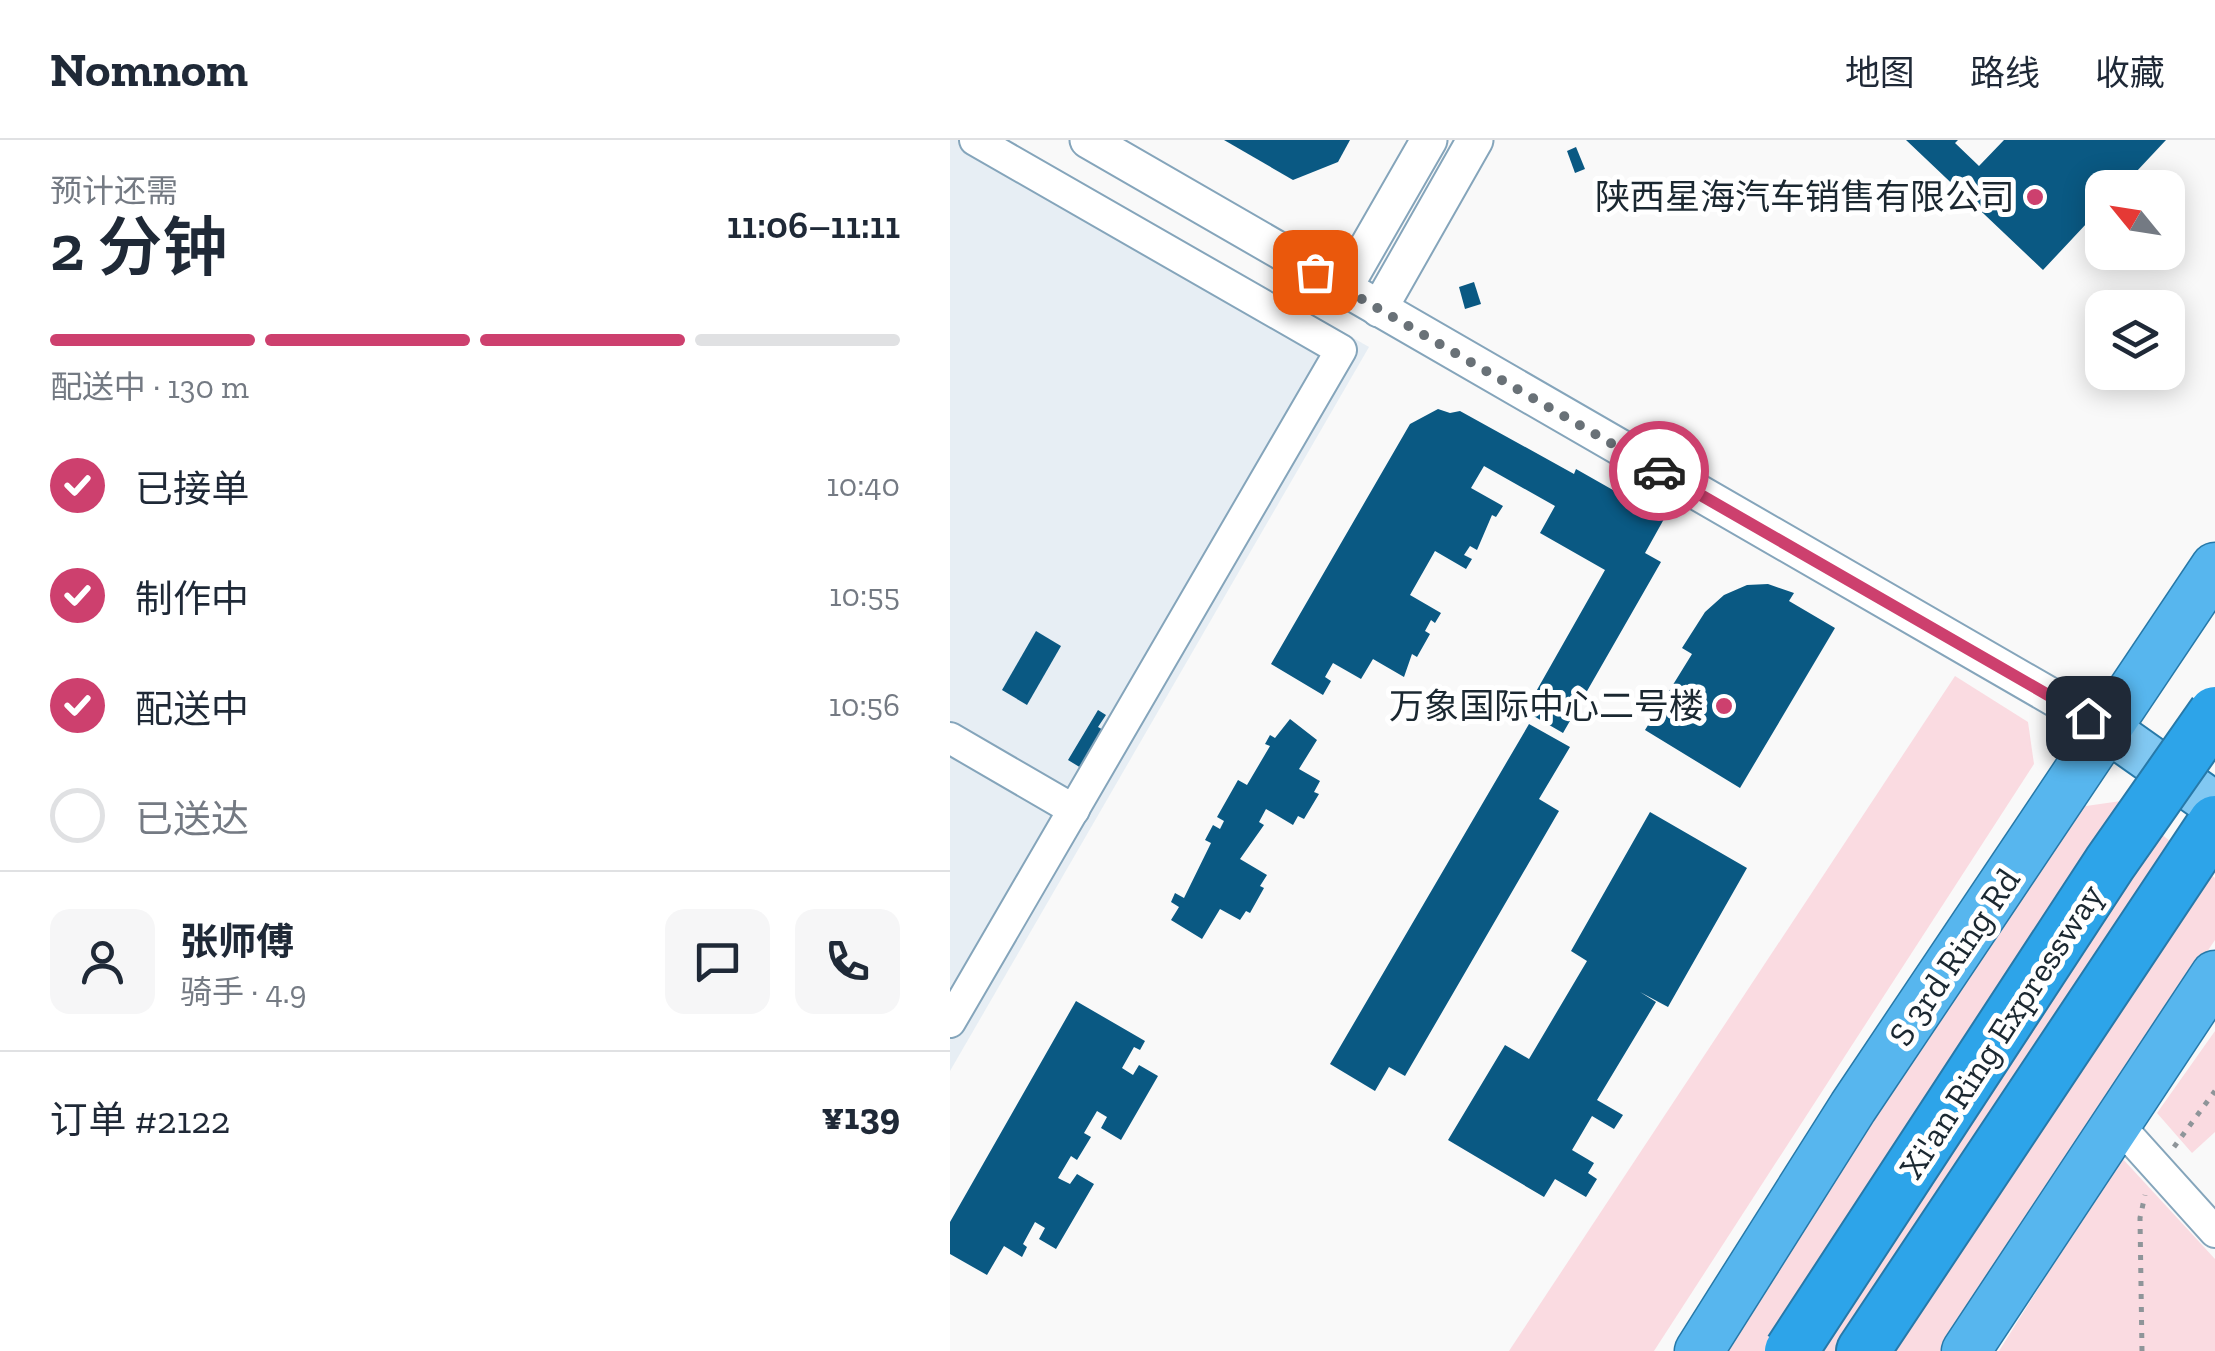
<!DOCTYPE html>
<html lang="zh">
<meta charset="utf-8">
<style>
body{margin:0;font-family:"Zilla Slab","Noto Sans SC",serif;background:#f6f6f7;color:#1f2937;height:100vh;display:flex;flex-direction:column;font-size:38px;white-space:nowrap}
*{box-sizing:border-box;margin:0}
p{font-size:32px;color:#747a83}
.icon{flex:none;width:55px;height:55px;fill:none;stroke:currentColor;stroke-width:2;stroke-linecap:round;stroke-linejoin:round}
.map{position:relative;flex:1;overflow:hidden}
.sheet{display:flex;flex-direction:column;background:#fff;width:950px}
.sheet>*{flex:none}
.needle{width:65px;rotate:300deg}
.tools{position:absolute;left:1135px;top:30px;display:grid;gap:20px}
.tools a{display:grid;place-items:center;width:100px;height:100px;border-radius:20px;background:#fff;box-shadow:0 5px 25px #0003;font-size:50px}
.pin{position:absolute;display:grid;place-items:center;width:85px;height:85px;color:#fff;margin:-42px;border-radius:20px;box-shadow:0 5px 15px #0006}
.courier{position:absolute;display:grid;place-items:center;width:100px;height:100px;margin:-50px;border:8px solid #cd406e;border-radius:50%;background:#fff;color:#222;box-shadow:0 2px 12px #0007}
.overview em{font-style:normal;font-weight:600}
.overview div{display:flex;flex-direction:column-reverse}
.overview{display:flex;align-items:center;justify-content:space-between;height:170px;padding:0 50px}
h1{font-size:65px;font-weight:600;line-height:75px}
.bar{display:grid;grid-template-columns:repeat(4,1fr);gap:15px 10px;align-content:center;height:120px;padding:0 50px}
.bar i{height:12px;border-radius:8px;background:#e0e1e3}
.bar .selected{background:#cd406e}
.bar p{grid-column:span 4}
.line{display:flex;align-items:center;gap:25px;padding:0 50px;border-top:2px solid #e0e1e3}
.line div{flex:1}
.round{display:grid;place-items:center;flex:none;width:105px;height:105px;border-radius:20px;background:#f6f6f7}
ol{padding:0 50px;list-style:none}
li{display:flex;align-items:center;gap:30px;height:110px}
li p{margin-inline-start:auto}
li .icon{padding:10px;border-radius:50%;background:#cd406e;color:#fff;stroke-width:4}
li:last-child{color:#747a83}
li i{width:55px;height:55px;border:5px solid #e0e1e3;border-radius:50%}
header{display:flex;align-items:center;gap:60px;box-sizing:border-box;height:140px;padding:0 50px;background:#fff;border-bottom:2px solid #e0e1e3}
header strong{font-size:48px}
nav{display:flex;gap:55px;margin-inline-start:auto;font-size:35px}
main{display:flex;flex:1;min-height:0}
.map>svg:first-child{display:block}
</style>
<header>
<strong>Nomnom</strong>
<nav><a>地图</a><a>路线</a><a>收藏</a></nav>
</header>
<main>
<section class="sheet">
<div class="overview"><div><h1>2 分钟</h1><p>预计还需</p></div><em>11:06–11:11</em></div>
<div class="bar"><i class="selected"></i><i class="selected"></i><i class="selected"></i><i></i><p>配送中 · 130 m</p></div>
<ol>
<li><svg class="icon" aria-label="check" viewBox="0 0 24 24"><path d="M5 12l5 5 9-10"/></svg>已接单<p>10:40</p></li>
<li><svg class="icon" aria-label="check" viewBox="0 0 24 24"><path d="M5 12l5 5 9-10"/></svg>制作中<p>10:55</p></li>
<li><svg class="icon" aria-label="check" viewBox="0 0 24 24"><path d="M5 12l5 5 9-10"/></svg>配送中<p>10:56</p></li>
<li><i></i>已送达</li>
</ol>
<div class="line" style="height:180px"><a class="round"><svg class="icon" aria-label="person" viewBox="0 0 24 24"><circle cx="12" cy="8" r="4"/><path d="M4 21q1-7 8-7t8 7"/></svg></a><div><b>张师傅</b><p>骑手 · 4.9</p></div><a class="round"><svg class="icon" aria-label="chat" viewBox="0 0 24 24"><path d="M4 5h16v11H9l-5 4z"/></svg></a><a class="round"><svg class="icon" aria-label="phone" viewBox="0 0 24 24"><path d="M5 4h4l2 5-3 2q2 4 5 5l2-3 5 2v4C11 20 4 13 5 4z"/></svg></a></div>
<div class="line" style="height:130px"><div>订单 #2122</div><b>¥139</b></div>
</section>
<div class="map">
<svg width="1265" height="1211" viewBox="0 0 1265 1211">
<rect width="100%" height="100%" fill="#f9f9f9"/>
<!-- built -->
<path fill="#e7eef4" d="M0,0H58L419,207L0,931Z"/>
<!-- green -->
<g fill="#fadbe1">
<path d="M1005,536L1078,582L1084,624L704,1211H559Z"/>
<path d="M1171,661L1265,738V800L990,1211H773L1129,667Z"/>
<path d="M1265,891V992L1242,1013L1207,973Z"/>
<path d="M1171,1017L1265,1119V1211H1049Z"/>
</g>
<!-- building -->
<g fill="#0a5983">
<path d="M274,0H400L388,22L343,40Z"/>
<path d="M956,0H1008L1005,3L1029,26L1054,0H1216L1171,48H1152V67L1093,130Z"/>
<path d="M626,7L635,29L625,33L617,11Z"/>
<path d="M524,142L531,164L515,169L509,147Z"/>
<path d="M488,269L500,273L510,271L624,334L626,329L714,379L695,413L711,422L613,593L575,571L655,430L590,393L605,366L534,326L521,348L553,366L546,377L542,375L527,410L520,406L514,415L522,419L516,429L485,411L460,455L491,473L485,483L481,480L475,491L480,494L467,517L462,514L454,537L423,519L411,539L383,523L375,537L381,541L373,555L321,524L460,284Z"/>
<path d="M818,444L844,453L839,461L885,488L790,648L695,590L742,514L732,508L755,472L774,455L797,445Z"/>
<path d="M86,491L111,506L77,565L52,550Z"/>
<path d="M148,570L156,575L148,587L164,596L141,634L118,620Z"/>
<path d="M340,579L367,600L349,629L370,641L364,652L369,654L354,679L348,676L343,685L316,669L309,682L314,685L290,719L317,735L310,746L314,748L300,773L296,771L290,780L270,769L252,799L221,780L229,767L221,762L225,753L234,758L261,703L255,700L263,685L270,689L274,681L267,677L288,640L297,645L320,606L315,604L320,595L325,598Z"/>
<path d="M579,584L620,607L589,659L609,671L455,936L439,927L425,951L380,924Z"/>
<path d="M700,672L797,728L718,867L690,852L706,862L647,960L673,975L664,989L642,976L622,1010L644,1023L638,1033L647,1039L636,1057L605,1039L594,1057L498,1000L555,905L579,919L637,821L621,811Z"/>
<path d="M126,861L195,901L190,910L184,907L172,928L183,935L189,925L208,936L171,1000L151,988L157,977L147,971L134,993L141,997L127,1020L121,1016L108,1038L120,1044L127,1034L144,1044L106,1109L89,1099L95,1088L85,1082L73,1104L77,1107L72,1117L54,1106L37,1135L0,1114V1082Z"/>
</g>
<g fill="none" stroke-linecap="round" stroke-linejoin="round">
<!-- minor casing -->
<g stroke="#85a5bb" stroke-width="34">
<g id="minor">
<path d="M0,598L124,670"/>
<path d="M0,882L391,210L25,0"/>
<path d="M1166,982L1265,1092"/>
</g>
</g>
<!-- tertiary casing -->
<g stroke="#85a5bb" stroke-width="39">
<g id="tertiary">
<path d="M138,0L1156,588"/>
<path d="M394,148L479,0"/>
<path d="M429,169L525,0"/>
</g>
</g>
<!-- primary casing -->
<g stroke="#2779a9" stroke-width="49">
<path id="primary" d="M1156,588L1265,665"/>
</g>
<!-- trunk casing -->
<g stroke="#2779a9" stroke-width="51">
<g id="trunk">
<path d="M749,1211L903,967L1265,427"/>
<path d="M1016,1211L1265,835"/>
</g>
</g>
<!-- motorway casing -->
<g stroke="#2779a9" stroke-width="56">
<path id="motorway" d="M913,1211L1265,682"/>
</g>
<!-- path -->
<g stroke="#8e9599" stroke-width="5" stroke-dasharray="5 8" stroke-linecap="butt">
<path d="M1224,1007L1265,951"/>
<path d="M1192,1211L1190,1078L1195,1055"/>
</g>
<!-- minor -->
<use href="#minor" stroke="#fff" stroke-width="30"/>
<!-- tertiary -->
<use href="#tertiary" stroke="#fff" stroke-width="35"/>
<!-- primary -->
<use href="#primary" stroke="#81c8f2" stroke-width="45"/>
<!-- trunk -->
<use href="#trunk" stroke="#57b6ee" stroke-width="48"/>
<!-- motorway -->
<use href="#motorway" stroke="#2da4e9" stroke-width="52"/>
<!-- motorway-bridge casing -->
<g stroke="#2779a9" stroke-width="56" stroke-linecap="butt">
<path id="motorway-bridge" d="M841,1211L1160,723L1265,573"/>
</g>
<!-- motorway-bridge -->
<use href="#motorway-bridge" stroke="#2da4e9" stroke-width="52"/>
</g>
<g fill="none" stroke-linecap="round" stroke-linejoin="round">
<!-- done -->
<path stroke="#697177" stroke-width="10" stroke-dasharray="0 18" d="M365,132L709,331"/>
<!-- route -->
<path stroke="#cd406e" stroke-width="12" d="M709,331L1138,578"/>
</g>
<!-- markers -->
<g fill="#cd406e" stroke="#fff" stroke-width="4">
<circle cx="1085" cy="57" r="10"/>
<circle cx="774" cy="566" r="10"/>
</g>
<g text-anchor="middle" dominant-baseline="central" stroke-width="10" stroke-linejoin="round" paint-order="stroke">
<!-- poi labels -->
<g font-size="35" fill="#1b2831" stroke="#fff" text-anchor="end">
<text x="1065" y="57">陕西星海汽车销售有限公司</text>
<text x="754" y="566">万象国际中心二号楼</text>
</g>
<!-- street labels -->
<g font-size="35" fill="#1b2831" stroke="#fff">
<text transform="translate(1004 817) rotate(-56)">S 3rd Ring Rd</text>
<text transform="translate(1051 891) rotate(-57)">Xi'an Ring Expressway</text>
</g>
</g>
</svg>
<div class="tools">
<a><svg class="needle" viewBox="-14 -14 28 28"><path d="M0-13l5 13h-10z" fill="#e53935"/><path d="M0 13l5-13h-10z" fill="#747a83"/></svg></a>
<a><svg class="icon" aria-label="layers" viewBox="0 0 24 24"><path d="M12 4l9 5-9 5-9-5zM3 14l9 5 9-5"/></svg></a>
</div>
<div class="pin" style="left:365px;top:132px;background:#ea580c"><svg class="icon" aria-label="bag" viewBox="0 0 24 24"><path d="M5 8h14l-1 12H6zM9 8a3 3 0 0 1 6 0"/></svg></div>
<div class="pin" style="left:1138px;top:578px;background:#1f2937"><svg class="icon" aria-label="home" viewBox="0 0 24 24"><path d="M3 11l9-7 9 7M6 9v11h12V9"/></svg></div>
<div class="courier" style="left:709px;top:331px"><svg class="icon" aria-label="car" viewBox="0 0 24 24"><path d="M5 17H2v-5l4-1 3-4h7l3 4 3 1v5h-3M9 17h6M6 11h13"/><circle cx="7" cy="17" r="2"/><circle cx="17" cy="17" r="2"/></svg></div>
</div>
</main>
